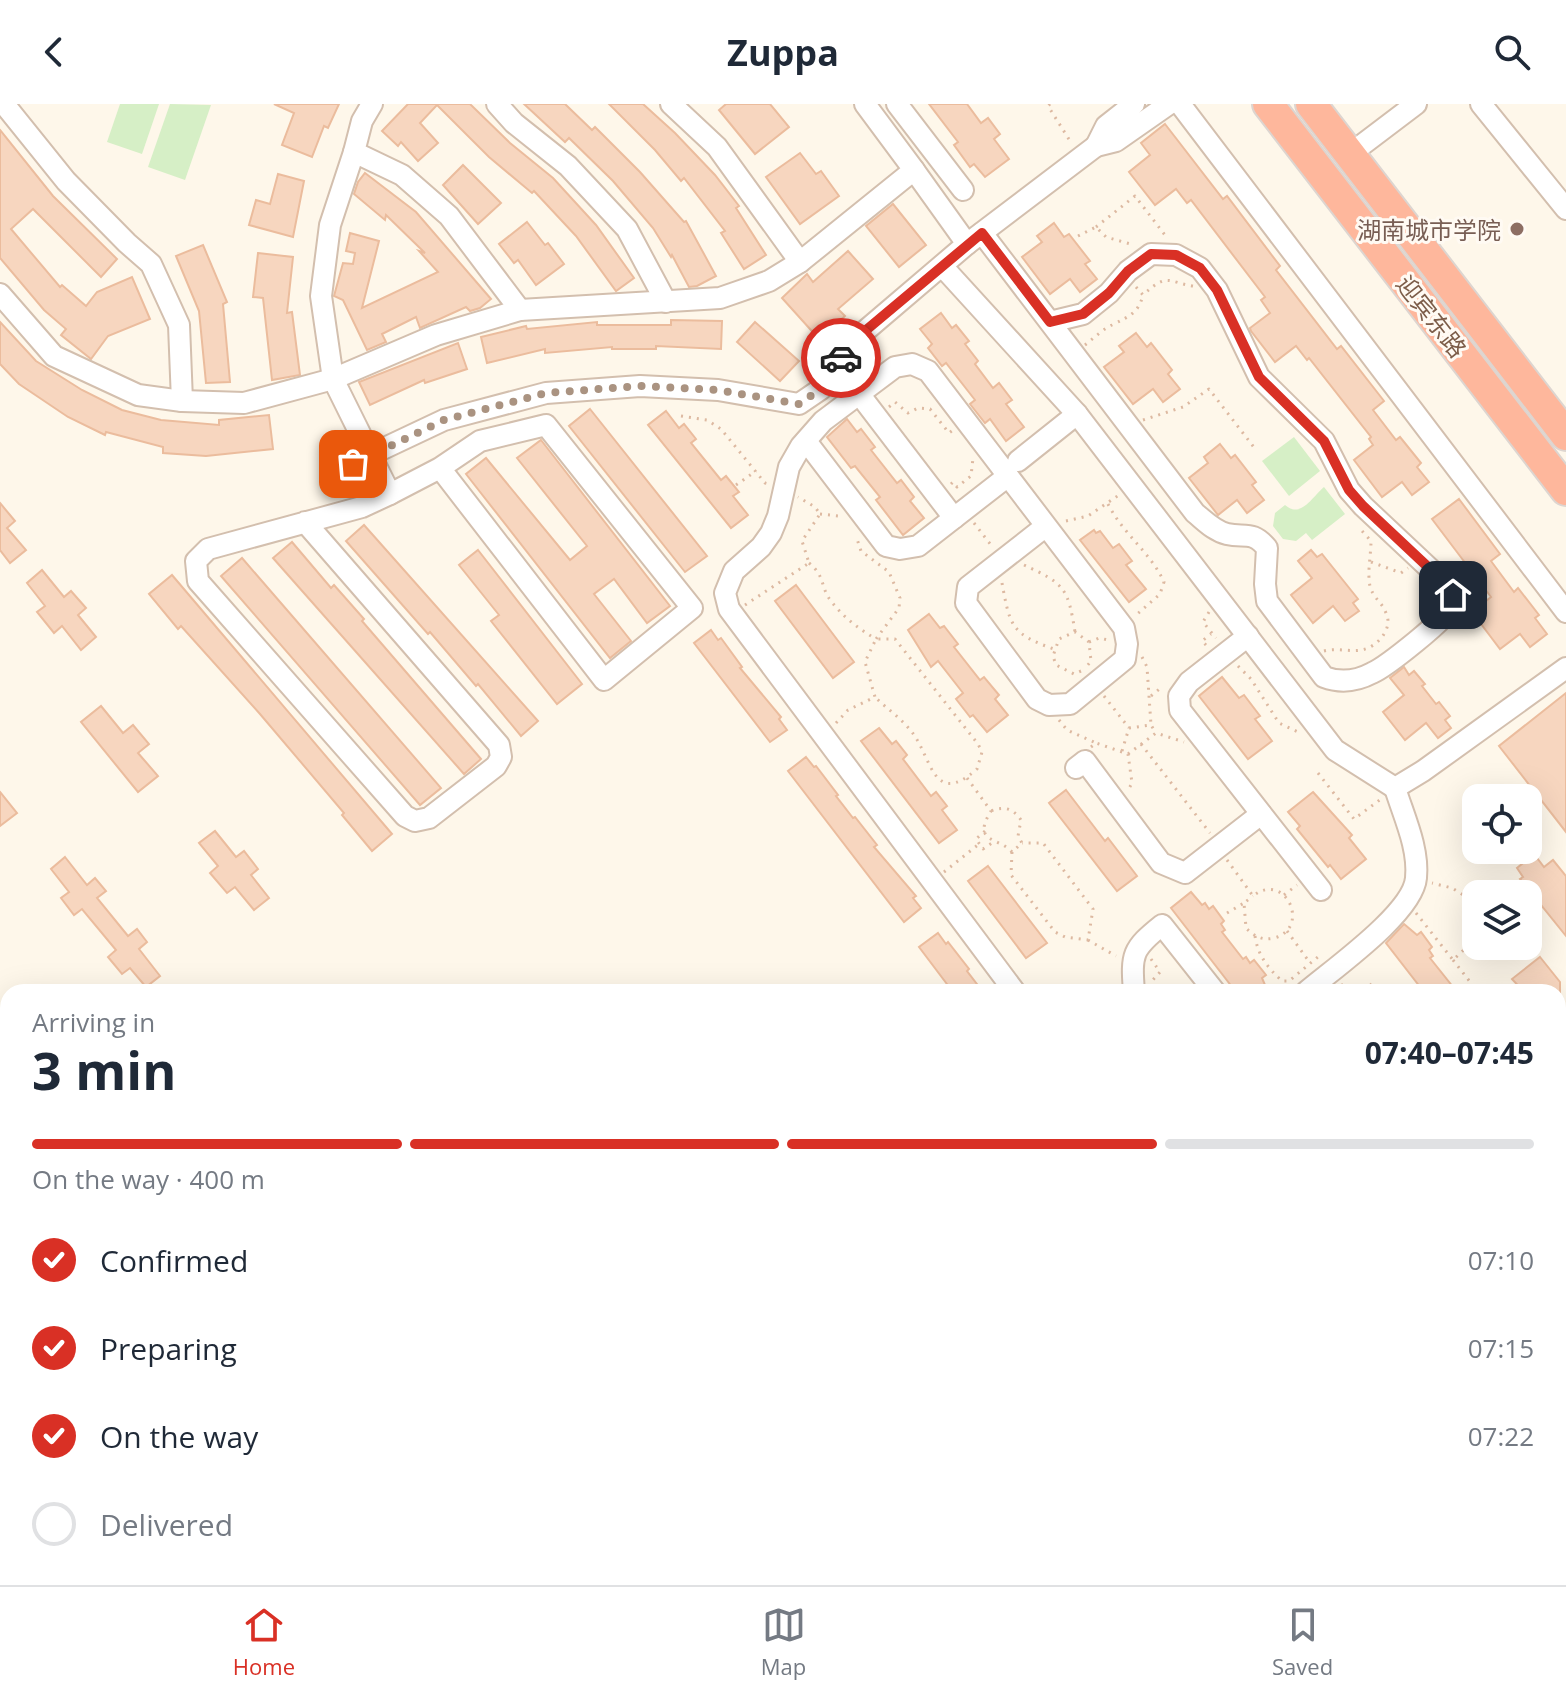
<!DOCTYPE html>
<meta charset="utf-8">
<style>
body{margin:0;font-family:"Open Sans","Noto Sans SC",sans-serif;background:#f2f2f3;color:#1f2937;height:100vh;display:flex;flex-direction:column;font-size:30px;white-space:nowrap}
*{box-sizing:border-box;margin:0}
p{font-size:26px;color:#747a83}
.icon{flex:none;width:44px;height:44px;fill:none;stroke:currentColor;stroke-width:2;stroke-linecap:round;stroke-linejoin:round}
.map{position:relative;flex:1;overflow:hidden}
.details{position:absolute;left:0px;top:880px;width:1566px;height:602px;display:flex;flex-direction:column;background:#fff;border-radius:24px 24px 0 0;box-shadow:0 8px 32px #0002}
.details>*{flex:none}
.tools{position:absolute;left:1462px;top:680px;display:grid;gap:16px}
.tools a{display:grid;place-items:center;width:80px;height:80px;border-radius:16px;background:#fff;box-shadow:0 8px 32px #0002;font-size:40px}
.pin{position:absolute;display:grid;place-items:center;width:68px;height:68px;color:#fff;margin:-34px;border-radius:16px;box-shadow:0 4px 12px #0006}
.courier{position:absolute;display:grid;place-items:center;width:80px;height:80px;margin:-40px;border:6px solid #d93025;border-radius:50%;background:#fff;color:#222;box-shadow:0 2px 10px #0007}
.summary em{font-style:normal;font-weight:700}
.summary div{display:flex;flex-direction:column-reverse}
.summary{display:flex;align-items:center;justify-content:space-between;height:136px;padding:0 32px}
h1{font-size:52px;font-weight:700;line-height:60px}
.bar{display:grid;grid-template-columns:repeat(4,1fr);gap:12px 8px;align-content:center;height:96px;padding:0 32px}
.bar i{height:10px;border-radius:6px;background:#e0e1e3}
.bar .selected{background:#d93025}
.bar p{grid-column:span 4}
ol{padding:0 32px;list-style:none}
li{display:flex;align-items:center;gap:24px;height:88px}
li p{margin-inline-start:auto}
li .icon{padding:8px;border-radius:50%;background:#d93025;color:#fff;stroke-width:4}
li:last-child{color:#747a83}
li i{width:44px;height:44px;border:4px solid #e0e1e3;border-radius:50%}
header{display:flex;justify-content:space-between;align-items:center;height:104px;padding:0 32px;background:#fff;font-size:36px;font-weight:700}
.menu{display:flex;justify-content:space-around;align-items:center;height:112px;border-top:2px solid #e0e1e3;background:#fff;font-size:22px;color:#747a83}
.menu a{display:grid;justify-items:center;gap:4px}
.menu .selected{color:#d93025}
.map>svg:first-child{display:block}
</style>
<header><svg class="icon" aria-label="back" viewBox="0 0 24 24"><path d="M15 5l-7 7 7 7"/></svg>Zuppa<svg class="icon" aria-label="search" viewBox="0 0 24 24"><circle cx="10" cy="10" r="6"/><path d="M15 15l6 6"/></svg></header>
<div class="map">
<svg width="1566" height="1481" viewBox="0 0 1566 1481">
<rect width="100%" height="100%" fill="#fef7ea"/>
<!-- green -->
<g fill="#d6efc6">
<path d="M120,0H159L142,50L107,38Z"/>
<path d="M170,0L211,1L185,76L148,63Z"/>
<path d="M1294,333L1320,367L1289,392L1262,357Z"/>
<path d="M1324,383L1345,410L1312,436L1306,429L1296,437L1283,435L1273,422L1275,409L1285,401C1301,415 1312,393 1324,383Z"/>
</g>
<!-- building -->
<g fill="#f7d6bf" stroke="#ebbc9d" stroke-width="2">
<path d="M274,0H339L328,24L324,22L312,53L282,41L294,9Z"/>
<path d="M408,0H470L510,39L553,74L596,121L634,174L616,187L576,132L534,87L532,89L489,53L437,1L420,19L438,39L418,57L401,38L398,42L382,27Z"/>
<path d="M524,0H565L592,26L595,23L640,68L684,118L686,117L716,172L697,182L689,183L672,151L671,153L653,124L613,77L569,34L565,38Z"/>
<path d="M609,0H643L675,29L715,71L739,102L736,104L766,151L744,165L721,129L725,127L684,74L681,77L655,46Z"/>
<path d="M726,0H770L789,23L755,50L719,6Z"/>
<path d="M929,0H967L981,19L988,14L1000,30L994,35L1009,55L985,73L974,60L970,63L954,41L958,38Z"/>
<path d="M1165,20L1223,95L1227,92L1280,162L1276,166L1337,245L1341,242L1384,297L1373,306L1396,336L1400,333L1421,359L1417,363L1429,378L1412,391L1402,378L1382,393L1354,356L1373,341L1369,335L1371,333L1309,254L1307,256L1296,242L1275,258L1251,227L1250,224L1270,209L1261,196L1265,193L1191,96L1187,99L1176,85L1155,101L1129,68L1150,51L1141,39Z"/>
<path d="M0,26L53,92L117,155L101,173L33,105L11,125L60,183L62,181L86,202L97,188L132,173L150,215L108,232L91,255L61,231L66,225L44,206L0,154Z"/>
<path d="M800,49L816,70L821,67L839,92L800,120L766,73Z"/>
<path d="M463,61L501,99L478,120L443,81Z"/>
<path d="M365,69L416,108L491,195L480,204L470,207L466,203L420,224L416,213L382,230L386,238L367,246L343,196L334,192L343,159L353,160L355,149L346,147L350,129L379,137L362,204L438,168L419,147L425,149L386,111L385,116L354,90L358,78Z"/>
<path d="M278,70L304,77L293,133L249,121L256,96L270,100Z"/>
<path d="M893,100L926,141L899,163L866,122Z"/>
<path d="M527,118L545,141L548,139L564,160L536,181L518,156L514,159L499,140Z"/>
<path d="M1054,119L1064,133L1069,130L1090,157L1085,160L1097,175L1080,188L1070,175L1050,190L1022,153L1042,138L1037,132Z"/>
<path d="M203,141L227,198L223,200L230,278L206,279L199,207L176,152Z"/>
<path d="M848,147L873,175L838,205L845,212L819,235L782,194L807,170L813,178Z"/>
<path d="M258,149L293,153L287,209L292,208L300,271L272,276L263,194L253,193Z"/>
<path d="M941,209L952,224L956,221L969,237L965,240L978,257L975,260L993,284L999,279L1012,296L1006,300L1024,323L1006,337L990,315L985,319L970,300L975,296L946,259L942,262L928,244L932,240L920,225Z"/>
<path d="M671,216L722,217L721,245L656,242V245H612V243L545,249V245L487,259L481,233L526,222L527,225L597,218V221H671Z"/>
<path d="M0,218L36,257L82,286L122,306L161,316L219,321V316L269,311L273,345L206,352L163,349V343L106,328L105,331L68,313L19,280L0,260Z"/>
<path d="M755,218L799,257L780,277L737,238Z"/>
<path d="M1136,229L1147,243L1151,239L1172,266L1168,270L1180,285L1163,298L1153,285L1133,300L1104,263L1124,248L1119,242Z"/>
<path d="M458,239L467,265L425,279L424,276L370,301L359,278Z"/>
<path d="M590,305L707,452L685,468L569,322Z"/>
<path d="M666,307L679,324L684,320L696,335L691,339L721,376L726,372L739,388L733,392L748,411L731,424L648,321Z"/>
<path d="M847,315L857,328L861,325L875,343L871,346L897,379L901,376L914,393L910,397L924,414L903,431L876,396L880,393L855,362L851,364L827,333Z"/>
<path d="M541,336L670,502L647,519L614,475L594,490L631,537L610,554L466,370L486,354L570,456L587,442L517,354Z"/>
<path d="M1220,340L1231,354L1235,351L1256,378L1252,381L1264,396L1247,409L1237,396L1218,411L1189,374L1208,359L1204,353Z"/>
<path d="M1459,395L1500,450L1491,457L1514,488L1518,484L1539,511L1535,514L1547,530L1530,543L1520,530L1500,545L1472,508L1491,493L1432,415Z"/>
<path d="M0,399L15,417L7,424L26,446L10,459L0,446Z"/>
<path d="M364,421L538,617L521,632L478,580L476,582L430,528L428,530L346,437Z"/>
<path d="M1094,426L1096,429L1100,427L1113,444L1119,440L1132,457L1126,461L1146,485L1129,498L1080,436Z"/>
<path d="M292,438L331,484L334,481L364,515L362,517L481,655L464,670L273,454Z"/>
<path d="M478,446L582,580L557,600L491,517L499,511L459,461Z"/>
<path d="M1311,446L1317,453L1322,450L1358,495L1353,499L1359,507L1345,517L1333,502L1313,519L1291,491L1312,474L1298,457Z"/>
<path d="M242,454L441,684L420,701L221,472Z"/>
<path d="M42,466L64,493L71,487L86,504L78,511L96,533L81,546L62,522L54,529L37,508L45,502L27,479Z"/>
<path d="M172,471L392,730L372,747L342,711L344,709L260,610L181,522L178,525L149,490Z"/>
<path d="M796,481L854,558L833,574L775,497Z"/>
<path d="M929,510L940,524L944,522L958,540L954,543L980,576L984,573L999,591L995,595L1008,611L987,628L973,611L970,613L956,595L963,589L938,557L931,563L908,526Z"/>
<path d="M711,526L718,536L721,534L742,563L740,564L781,613L779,615L787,626L770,638L694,539Z"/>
<path d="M1404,563L1409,571L1414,567L1425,580L1422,582L1436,600L1439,598L1450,612L1445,616L1451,624L1438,634L1426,619L1405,636L1383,608L1404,591L1390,574Z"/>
<path d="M1222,573L1239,594L1244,591L1260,612L1255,615L1272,637L1248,655L1199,592Z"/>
<path d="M1566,589V728L1499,642Z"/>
<path d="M101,602L123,629L133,621L149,640L138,649L158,672L138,688L81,618Z"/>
<path d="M879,624L892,640L896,637L907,651L903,655L931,692L936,688L947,702L942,706L957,726L939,739L861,637Z"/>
<path d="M806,653L814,663L816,662L838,691L836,692L853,714L855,713L877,741L874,743L916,792L913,794L921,804L904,818L788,667Z"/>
<path d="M1066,686L1105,737L1108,734L1137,772L1117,787L1049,699Z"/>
<path d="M0,688L17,709L0,722Z"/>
<path d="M1313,688L1352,731L1349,734L1366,755L1341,775L1330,761L1328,763L1297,725L1300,722L1288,708Z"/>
<path d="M215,727L236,753L244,747L258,765L251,771L269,794L254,806L235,783L227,789L210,769L218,762L199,739Z"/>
<path d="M1534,750L1544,763L1553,756L1566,772V832L1520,775L1523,773L1517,764Z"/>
<path d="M65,753L87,781L95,774L106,787L97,794L128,832L137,825L147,838L139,845L160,872L146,883L130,864L122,870L108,853L116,846L82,805L74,811L61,794L69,788L51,765Z"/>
<path d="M988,762L1047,839L1026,854L968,777Z"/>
<path d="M1191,788L1202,801L1205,799L1209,805L1213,802L1224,817L1221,820L1225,826L1222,828L1243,855L1246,853L1250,859L1254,856L1266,871L1262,874L1268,888H1236L1171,804Z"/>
<path d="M1404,820L1417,831L1421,828L1432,843L1429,846L1433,852L1430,854L1457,888H1424L1386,839Z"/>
<path d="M938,829L946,840L948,838L969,865L967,867L983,888H953L919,843Z"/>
<path d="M1540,853L1560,878V888H1524L1512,875Z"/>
</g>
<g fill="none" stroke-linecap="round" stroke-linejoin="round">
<!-- minor casing -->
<g stroke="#d3bfae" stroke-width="24">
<g id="minor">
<path d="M4,0L66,77L127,139L151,160L179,221L182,297"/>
<path d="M372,0L362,17L354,48L402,71L449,112L520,206"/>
<path d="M497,0L514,19L568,62L627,125L666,198"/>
<path d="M671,0L717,43L800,158"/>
<path d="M897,0L963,86"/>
<path d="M1134,0L1106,22L1096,42L1116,37L1169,0"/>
<path d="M1180,0L1566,508"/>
<path d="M1481,0L1566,105"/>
<path d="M354,48L330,121L321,192L333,275L390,390L440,364L480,337L546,321L692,504L604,576L440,364"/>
<path d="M1350,50L1416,0"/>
<path d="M914,66L967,140"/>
<path d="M982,129L1195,409C1205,417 1214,427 1227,430C1245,434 1252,426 1267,444L1265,480L1267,497L1324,573C1340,579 1357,577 1372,569C1386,563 1448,514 1452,502C1455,493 1450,486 1445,479L1363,402L1349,386L1324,337L1259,273L1217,186L1200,164L1176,151L1151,150L1128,167L1109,189L1083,210L1050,218"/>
<path d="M942,162L1077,310L1335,646L1395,684L1423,667L1566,564"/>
<path d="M0,190L54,252L138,291L182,297L244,299L333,275L436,231L520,206L720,194L769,177L800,158L914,66L865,0"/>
<path d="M860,291L954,414"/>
<path d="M806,337L886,442L900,445L918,442L1008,372"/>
<path d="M1018,357L1077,310"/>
<path d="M336,367L444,316L546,289L640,282L718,286L799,300L821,285L837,259L865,227L967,140L1096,42"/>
<path d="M305,418L499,641L501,653L496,662L429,714L415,717L405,712L198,477L196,457L208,445L362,403L390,390"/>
<path d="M1248,532L1189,578L1179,592L1180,606L1321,786"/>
<path d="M1076,664L1085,657L1161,759L1185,769L1261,710"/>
<path d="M1015,888L729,505L725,489L734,467L761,443L771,429L778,412L789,363L801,342L823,317L895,263L912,260L928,267L1124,524L1127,540L1125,555L1070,600L1049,601L1037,595L966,499L968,483L1046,422"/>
<path d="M1134,888C1131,850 1132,845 1162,821L1215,888"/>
<path d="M1306,888C1333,865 1413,809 1416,774C1419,744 1404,713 1395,684"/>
<path d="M1558,1328L1566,1321"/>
<path d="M1558,1341L1566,1350"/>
<path d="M1354,1474L1360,1481"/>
<path d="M269,1481L280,1474"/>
<path d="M1382,1481L1390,1474"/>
</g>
</g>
<!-- major casing -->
<g stroke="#ddd5d0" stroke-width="30">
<g id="major">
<path d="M1558,1030L1566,1023"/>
<path d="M1558,1073L1566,1066"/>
<path d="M1033,1481L1041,1474"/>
<path d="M1090,1481L1098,1474"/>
</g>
</g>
<!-- highway casing -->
<g stroke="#ddd5d0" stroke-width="34">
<g id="highway">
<path d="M1268,0L1566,386"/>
<path d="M1311,0L1566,331"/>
</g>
</g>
<!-- path -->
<g stroke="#ddb9a1" stroke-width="3" stroke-dasharray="2 6" stroke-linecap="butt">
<path d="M1050,0L1048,2L1072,40"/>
<path d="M1096,123L1135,92L1168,135"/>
<path d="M1078,132L1096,123L1106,133L1134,141"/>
<path d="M1136,183L1143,191C1168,168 1167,178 1193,182"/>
<path d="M1085,241C1094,234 1103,225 1112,221C1129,212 1138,210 1143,191"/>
<path d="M889,303L895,298L908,309L918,304L930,305L949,329L953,326"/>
<path d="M681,312L707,316L721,325L765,379L769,380"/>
<path d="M1143,316L1183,303L1209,285L1256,346"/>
<path d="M951,380L953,378L957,383L971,372L973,354"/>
<path d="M736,381L756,367"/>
<path d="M1108,400C1123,430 1151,449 1164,478L1160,490L1134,513"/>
<path d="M820,410L839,412"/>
<path d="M1066,417L1088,412L1119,391"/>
<path d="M974,419L991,441"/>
<path d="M1371,458L1401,469L1408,464"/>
<path d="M809,459C826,473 820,483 831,497C843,513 859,525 876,535L899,504L900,494L889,468L861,447L856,432"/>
<path d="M1024,461C1065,480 1068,484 1075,528"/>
<path d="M1002,479C1010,522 1011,530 1054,545"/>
<path d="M745,501L809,459L802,437L820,410L815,403L798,393"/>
<path d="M1209,508L1203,518L1216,534"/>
<path d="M1089,538L1099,534L1108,536"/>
<path d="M1206,541L1202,537L1211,530"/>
<path d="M1324,547C1339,543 1354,550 1368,544C1380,539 1393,523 1386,509C1382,498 1373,494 1370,482C1367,469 1371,451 1371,437L1362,427"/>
<path d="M1142,553L1147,563L1151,621"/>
<path d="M1238,562L1251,575L1279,619L1298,628"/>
<path d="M1081,567L1074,570L1056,561L1053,552L1059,535L1075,528L1089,538L1091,557L1087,562"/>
<path d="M1104,592L1129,624"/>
<path d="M1151,592L1163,582"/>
<path d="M1059,616L1067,626L1096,639"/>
<path d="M836,619L848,606L875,593L865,558L876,535H895L978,640L982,648L977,665C932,705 932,652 911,627C900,613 887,605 875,593"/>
<path d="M1141,640L1210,729"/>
<path d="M1091,643L1096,639L1128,650L1132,679L1127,688"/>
<path d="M1122,647L1129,624L1151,621L1156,629"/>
<path d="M1128,650L1156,629L1184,638"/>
<path d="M1318,669L1354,715L1381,695"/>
<path d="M967,674L991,707C971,739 999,733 1012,748L1022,739L1018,732L1021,716C1013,704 1004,702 991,707"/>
<path d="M985,727L976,735L983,745L992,739"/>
<path d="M1012,748L1011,771L1055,828L1065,833L1088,836L1093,805L1043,739H1022"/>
<path d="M1227,756L1253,792C1285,766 1312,824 1274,834C1262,837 1254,832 1246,824L1244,799L1253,792"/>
<path d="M944,768L979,740"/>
<path d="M1284,791L1297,781"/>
<path d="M1227,809L1244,799"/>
<path d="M1416,809L1453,856L1469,841L1474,812L1465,792L1452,784L1432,779"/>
<path d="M1287,827L1310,859"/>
<path d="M1255,832C1258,852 1268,864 1282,877H1289L1319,852L1321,855"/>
<path d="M1088,836L1116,852"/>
<path d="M1151,855L1160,868L1152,877"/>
<path d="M1453,856L1478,888"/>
<path d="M1341,880L1347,888"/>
<path d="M1357,888L1369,879L1376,888"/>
</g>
<!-- minor -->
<use href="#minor" stroke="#fff" stroke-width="20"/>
<!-- major -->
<use href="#major" stroke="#ffdda1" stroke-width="26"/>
<!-- highway -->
<use href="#highway" stroke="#feb79c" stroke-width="30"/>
</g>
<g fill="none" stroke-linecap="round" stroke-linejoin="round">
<!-- done -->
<path stroke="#aa9381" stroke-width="8" stroke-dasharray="0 14.4" d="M353,360L444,316L546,289L640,282L718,286L799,300L821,285L841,254"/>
<!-- route -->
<path stroke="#d93025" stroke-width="10" d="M841,254L865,227L982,129L1050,218L1083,210L1109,189L1128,167L1151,150L1176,151L1200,164L1217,186L1259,273L1324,337L1349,386L1363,402L1445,479L1453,491"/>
</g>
<!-- markers -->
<circle fill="#8d6e63" stroke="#fffaf3" stroke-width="3" cx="1517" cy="125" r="8"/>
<g text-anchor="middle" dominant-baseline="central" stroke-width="6" stroke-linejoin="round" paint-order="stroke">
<!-- education labels -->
<g font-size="24" fill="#785e54" stroke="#fffaf3" text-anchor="end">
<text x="1501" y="125">湖南城市学院</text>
</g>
<!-- street labels -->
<g font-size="24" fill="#7d5d49" stroke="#fffaf3">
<text transform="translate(1432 212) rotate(52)">迎宾东路</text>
</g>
</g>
</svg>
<div class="tools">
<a><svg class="icon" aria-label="locate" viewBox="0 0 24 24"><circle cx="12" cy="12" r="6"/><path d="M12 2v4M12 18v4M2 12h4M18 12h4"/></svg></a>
<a><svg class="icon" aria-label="layers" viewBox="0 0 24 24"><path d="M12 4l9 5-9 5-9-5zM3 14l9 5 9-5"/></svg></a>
</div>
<div class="pin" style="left:353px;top:360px;background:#ea580c"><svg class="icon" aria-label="bag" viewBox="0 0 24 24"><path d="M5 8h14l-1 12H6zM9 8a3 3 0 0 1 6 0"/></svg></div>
<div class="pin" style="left:1453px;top:491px;background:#1f2937"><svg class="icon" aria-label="home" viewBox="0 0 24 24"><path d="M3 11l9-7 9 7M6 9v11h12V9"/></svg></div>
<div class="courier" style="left:841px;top:254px"><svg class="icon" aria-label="car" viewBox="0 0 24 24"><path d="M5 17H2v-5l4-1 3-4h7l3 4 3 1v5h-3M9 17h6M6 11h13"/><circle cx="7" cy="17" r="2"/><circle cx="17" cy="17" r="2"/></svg></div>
<section class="details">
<div class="summary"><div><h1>3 min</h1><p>Arriving in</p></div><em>07:40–07:45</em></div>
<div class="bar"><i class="selected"></i><i class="selected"></i><i class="selected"></i><i></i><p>On the way · 400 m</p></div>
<ol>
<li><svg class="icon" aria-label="check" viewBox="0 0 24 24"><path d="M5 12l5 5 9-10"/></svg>Confirmed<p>07:10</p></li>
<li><svg class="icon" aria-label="check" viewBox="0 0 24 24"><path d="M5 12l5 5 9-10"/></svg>Preparing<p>07:15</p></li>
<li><svg class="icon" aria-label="check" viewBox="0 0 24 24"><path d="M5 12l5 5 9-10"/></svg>On the way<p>07:22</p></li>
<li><i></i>Delivered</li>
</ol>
</section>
</div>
<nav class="menu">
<a class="selected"><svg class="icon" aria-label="home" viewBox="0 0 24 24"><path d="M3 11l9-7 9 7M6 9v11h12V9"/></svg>Home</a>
<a><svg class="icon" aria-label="map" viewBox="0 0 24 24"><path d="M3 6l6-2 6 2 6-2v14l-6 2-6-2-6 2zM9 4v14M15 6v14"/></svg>Map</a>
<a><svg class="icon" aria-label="saved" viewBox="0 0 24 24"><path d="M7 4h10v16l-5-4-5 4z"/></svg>Saved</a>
</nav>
